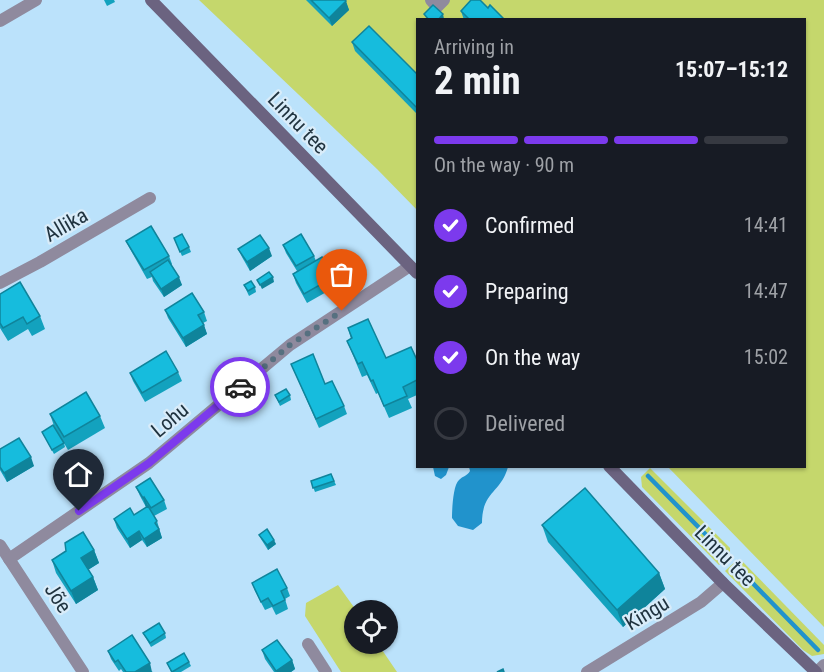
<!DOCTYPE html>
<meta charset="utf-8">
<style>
body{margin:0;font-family:"Roboto Condensed",sans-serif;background:#20242c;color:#f1f3f6;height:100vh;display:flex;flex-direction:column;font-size:22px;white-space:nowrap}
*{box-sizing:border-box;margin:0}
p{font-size:20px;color:#9ea1a6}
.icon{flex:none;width:33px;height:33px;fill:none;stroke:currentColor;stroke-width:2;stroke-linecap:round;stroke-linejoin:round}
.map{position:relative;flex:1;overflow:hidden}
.panel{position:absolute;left:416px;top:18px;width:390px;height:450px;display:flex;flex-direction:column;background:#171b24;border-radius:0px;box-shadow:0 2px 4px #0004}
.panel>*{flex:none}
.fabs{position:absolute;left:344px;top:600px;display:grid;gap:12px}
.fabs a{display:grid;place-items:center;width:54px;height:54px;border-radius:50%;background:#171b24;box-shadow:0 2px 4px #0004;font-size:30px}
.pin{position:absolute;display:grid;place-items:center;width:51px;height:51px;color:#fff;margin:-62px -26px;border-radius:50% 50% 50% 0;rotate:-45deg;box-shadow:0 0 6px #0007}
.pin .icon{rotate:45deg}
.courier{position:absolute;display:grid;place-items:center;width:60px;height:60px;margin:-30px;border:4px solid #7c3aed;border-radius:50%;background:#fff;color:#222;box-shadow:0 2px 8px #0007}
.headline em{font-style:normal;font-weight:700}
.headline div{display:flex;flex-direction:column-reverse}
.headline{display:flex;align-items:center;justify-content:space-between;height:102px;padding:0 18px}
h1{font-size:39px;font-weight:700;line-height:45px}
.bar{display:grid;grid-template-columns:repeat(4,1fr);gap:9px 6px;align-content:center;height:72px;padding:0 18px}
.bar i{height:8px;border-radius:4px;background:#363941}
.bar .selected{background:#7c3aed}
.bar p{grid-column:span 4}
ol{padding:0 18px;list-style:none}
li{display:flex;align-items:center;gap:18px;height:66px}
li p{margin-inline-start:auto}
li .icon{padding:6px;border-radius:50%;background:#7c3aed;color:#fff;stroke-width:4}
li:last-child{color:#9ea1a6}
li i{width:33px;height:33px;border:3px solid #363941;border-radius:50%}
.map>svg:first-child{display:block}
</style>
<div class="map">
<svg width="824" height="672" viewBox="0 0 824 672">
<rect width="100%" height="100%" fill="#bbe2fb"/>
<!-- green -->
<g fill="#c5d76c">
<path d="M199,0H824V627L668,467L804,466V20H417V210L377,169Z"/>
<path d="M650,468L730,548V555L719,565L642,487L641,477Z"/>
<path d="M737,560L742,561L824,645V654L812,656L803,650L725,571Z"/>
<path d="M338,585L356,610H354V644H378L397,672H341L305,616L306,603Z"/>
</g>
<!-- water -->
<g fill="#2193cc">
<path d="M433,467V466L449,467L446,475L441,479L435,476Z"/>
<path d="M469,467H508C501,493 482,491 482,523L473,530L458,526L452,518C452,510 453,485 459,480C463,476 467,476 470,471Z"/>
</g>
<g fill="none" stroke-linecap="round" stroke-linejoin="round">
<!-- stream -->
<g stroke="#2193cc" stroke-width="4.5">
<path d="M648,476L726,555"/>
<path d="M736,566L818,650"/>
</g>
<!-- street -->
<g stroke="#8f8a9e" stroke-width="12">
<path d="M431,0L437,7L444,0"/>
<path d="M0,21L36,0"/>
<path d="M0,283L40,262L150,198"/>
<path d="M0,545L83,672"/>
<path d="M9,559L149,463L290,345L410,266"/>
<path d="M308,644L326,672"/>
<path d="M587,672L701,602L723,583"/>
<path d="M817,672L824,665"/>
</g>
<!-- secondary -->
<g stroke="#6b6380" stroke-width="12">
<path d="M151,0L417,273"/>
<path d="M609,466L723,583L816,672"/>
</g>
</g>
<!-- wall -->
<g fill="#13a2be">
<path d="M104,0H114L115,2L107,6Z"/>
<path d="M306,0H345L349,10L332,26Z"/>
<path d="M488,8L504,20H464L461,11Z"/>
<path d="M352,42L417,74V114L355,51Z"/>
<path d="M174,238L189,247L191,252L182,256Z"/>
<path d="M126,241L169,256L172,264L171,265L182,285L164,297L153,281L152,277L147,279L130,249Z"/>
<path d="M283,245L314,256L316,261L334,277L337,286L307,303L296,283L293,274L297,271L286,253Z"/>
<path d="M238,249L272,256L250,271L242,257Z"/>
<path d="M244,285L255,287L256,292L249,296Z"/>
<path d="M0,294L40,316L45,329L32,336L28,329L8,341L0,328Z"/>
<path d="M165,310L204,312L207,321L203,323L207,334L186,347L168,318Z"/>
<path d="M348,328L386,358L417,360V395L408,399L412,408L389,418L378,393L376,394L367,375L362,377L347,341L351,339Z"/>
<path d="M291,364L325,384L344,406L347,414L319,428Z"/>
<path d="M178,372L182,381L145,402L133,381L130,373Z"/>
<path d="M275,395H290L291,400L280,406Z"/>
<path d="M50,414L100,416L105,428L68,450L54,426Z"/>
<path d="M42,432L64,443L65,447L54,454Z"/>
<path d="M0,449L34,466L7,482L0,470Z"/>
<path d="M331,474L336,485L315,492L311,481Z"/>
<path d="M136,487L164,500L167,509L154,516L146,507L140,496Z"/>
<path d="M134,515L157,521L162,538L147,547L142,540L130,548L117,528L114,519Z"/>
<path d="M542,525L659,573L665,589L623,627L548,542Z"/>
<path d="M259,535L276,544L268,550L261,539Z"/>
<path d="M94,550L99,563L88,570L93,577L98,590L76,604L56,573L52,560L66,551Z"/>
<path d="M252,583L287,588L290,596L285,599L288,609L276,615L272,607L265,610L255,591Z"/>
<path d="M143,633H165L166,638L151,647Z"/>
<path d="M262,650L292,660L295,669L291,672H274L265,659Z"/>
<path d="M108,651L153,672H123L121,669L119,671L111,659Z"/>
<path d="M189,662L191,666L181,672H171L167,663Z"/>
</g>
<!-- shaded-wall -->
<g fill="#0f849b">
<path d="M346,1L349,10L332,26L329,18Z"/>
<path d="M443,14L444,19V20H438Z"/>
<path d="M269,248L272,256L250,271L247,262Z"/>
<path d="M179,277L182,285L164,297L161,289Z"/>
<path d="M273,277L274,282L262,289L260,285Z"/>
<path d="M204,325L207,334L186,347L183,338Z"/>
<path d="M31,457L34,466L7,482L4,473Z"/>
<path d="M144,497L148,506L146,507L143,498Z"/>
<path d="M159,529L162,538L147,547L144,539Z"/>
<path d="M139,531L142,540L130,548L127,539Z"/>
<path d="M274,540L276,544L268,550L267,545Z"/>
<path d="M94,550L99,563L86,571L81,558Z"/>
<path d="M659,573L665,589L623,627L617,610Z"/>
<path d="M93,577L98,590L76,604L71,591Z"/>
<path d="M292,660L295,669L291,672H277L276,671Z"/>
<path d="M150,663L152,672H135Z"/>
</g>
<!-- building -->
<g fill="#16bcdd" stroke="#0f849b" stroke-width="1.5">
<path d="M311,0H345L346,1L329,18Z"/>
<path d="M471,0H480L488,8L490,5L504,19L470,20L461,11Z"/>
<path d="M433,5L443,14L438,20H429L424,14Z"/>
<path d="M369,26L417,74V108L352,42Z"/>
<path d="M151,226L169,256L144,270L126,241Z"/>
<path d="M182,234L189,247L180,252L174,238Z"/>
<path d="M301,234L314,256L296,266L283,245Z"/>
<path d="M260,235L269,248L247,262L238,249Z"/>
<path d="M322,257L334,277L304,294L293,274Z"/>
<path d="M168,260L179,277L161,289L150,272Z"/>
<path d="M269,272L273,277L260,285L257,280Z"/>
<path d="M251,281L255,287L248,291L244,285Z"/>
<path d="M20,282L40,316L27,324L23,317L3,328L0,323V294Z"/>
<path d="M192,293L204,312L198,315L204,325L183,338L165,310Z"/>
<path d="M368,319L386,358L411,347L417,360V380L403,387L407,396L384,406L373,380L371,381L362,362L358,364L347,341L352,338L348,328Z"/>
<path d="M166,351L178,372L142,393L130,373Z"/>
<path d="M313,354L325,384L332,381L344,406L316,419L291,364Z"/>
<path d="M286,389L290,395L279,402L275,395Z"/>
<path d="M86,392L100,416L64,437L50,414Z"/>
<path d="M53,425L64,443L52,450L42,432Z"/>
<path d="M19,438L31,457L4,473L0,467V449Z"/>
<path d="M331,474L334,481L313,488L311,481Z"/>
<path d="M150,478L164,500L151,508L144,497L143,498L136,487Z"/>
<path d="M585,488L659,573L617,610L542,525Z"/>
<path d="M148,506L157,521L155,523L159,529L144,539L139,531L127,539L114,519L130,508L134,515Z"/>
<path d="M267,529L274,540L267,545L259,535Z"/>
<path d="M83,532L94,550L81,558L93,577L71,591L52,560L66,551L65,543Z"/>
<path d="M277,569L287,588L281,591L285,600L273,606L268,598L261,602L252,583Z"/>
<path d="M159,623L165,633L150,643L143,633Z"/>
<path d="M132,635L150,663L135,672H126L118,660L115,662L108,651Z"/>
<path d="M277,640L292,660L276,671L262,650Z"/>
<path d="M184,653L189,662L172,672L167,663Z"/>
<path d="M503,669L504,672H497Z"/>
</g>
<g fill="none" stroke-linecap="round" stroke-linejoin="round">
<!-- done -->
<path stroke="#567080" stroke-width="6" stroke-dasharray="0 10.8" d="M240,387L290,345L342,311"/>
<!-- route -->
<path stroke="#7c3aed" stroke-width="8" d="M79,511L149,463L240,387"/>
</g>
<g text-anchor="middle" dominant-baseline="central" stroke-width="4.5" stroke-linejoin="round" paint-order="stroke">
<!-- street labels -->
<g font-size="21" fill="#1f323e" stroke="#d9ecf9">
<text transform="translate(298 123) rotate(46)">Linnu tee</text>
<text transform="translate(66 225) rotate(-30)">Allika</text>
<text transform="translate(170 420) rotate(-40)">Lohu</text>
<text transform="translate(725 556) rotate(45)">Linnu tee</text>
<text transform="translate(58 598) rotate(57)">Jõe</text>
<text transform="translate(647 613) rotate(-31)">Kingu</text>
</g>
</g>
</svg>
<div class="fabs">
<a><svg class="icon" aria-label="locate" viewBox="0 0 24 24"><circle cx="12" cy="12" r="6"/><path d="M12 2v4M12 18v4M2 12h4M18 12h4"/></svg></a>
</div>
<div class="pin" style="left:342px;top:311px;background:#ea580c"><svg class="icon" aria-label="bag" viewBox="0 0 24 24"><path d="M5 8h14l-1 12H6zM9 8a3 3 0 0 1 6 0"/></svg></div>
<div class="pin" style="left:79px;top:511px;background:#1f2937"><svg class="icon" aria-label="home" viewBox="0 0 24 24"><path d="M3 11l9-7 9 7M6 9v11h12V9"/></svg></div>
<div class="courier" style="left:240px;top:387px"><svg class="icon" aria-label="car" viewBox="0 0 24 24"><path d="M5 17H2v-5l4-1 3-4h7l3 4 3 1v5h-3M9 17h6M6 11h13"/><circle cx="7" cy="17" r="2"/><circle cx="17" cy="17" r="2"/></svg></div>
<section class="panel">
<div class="headline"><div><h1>2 min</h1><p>Arriving in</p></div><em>15:07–15:12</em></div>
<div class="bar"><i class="selected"></i><i class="selected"></i><i class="selected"></i><i></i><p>On the way · 90 m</p></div>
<ol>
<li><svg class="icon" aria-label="check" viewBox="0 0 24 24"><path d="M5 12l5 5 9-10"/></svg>Confirmed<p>14:41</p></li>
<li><svg class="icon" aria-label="check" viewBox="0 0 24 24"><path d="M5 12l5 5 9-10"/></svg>Preparing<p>14:47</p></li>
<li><svg class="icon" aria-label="check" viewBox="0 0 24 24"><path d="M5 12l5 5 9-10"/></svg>On the way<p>15:02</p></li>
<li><i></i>Delivered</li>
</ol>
</section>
</div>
